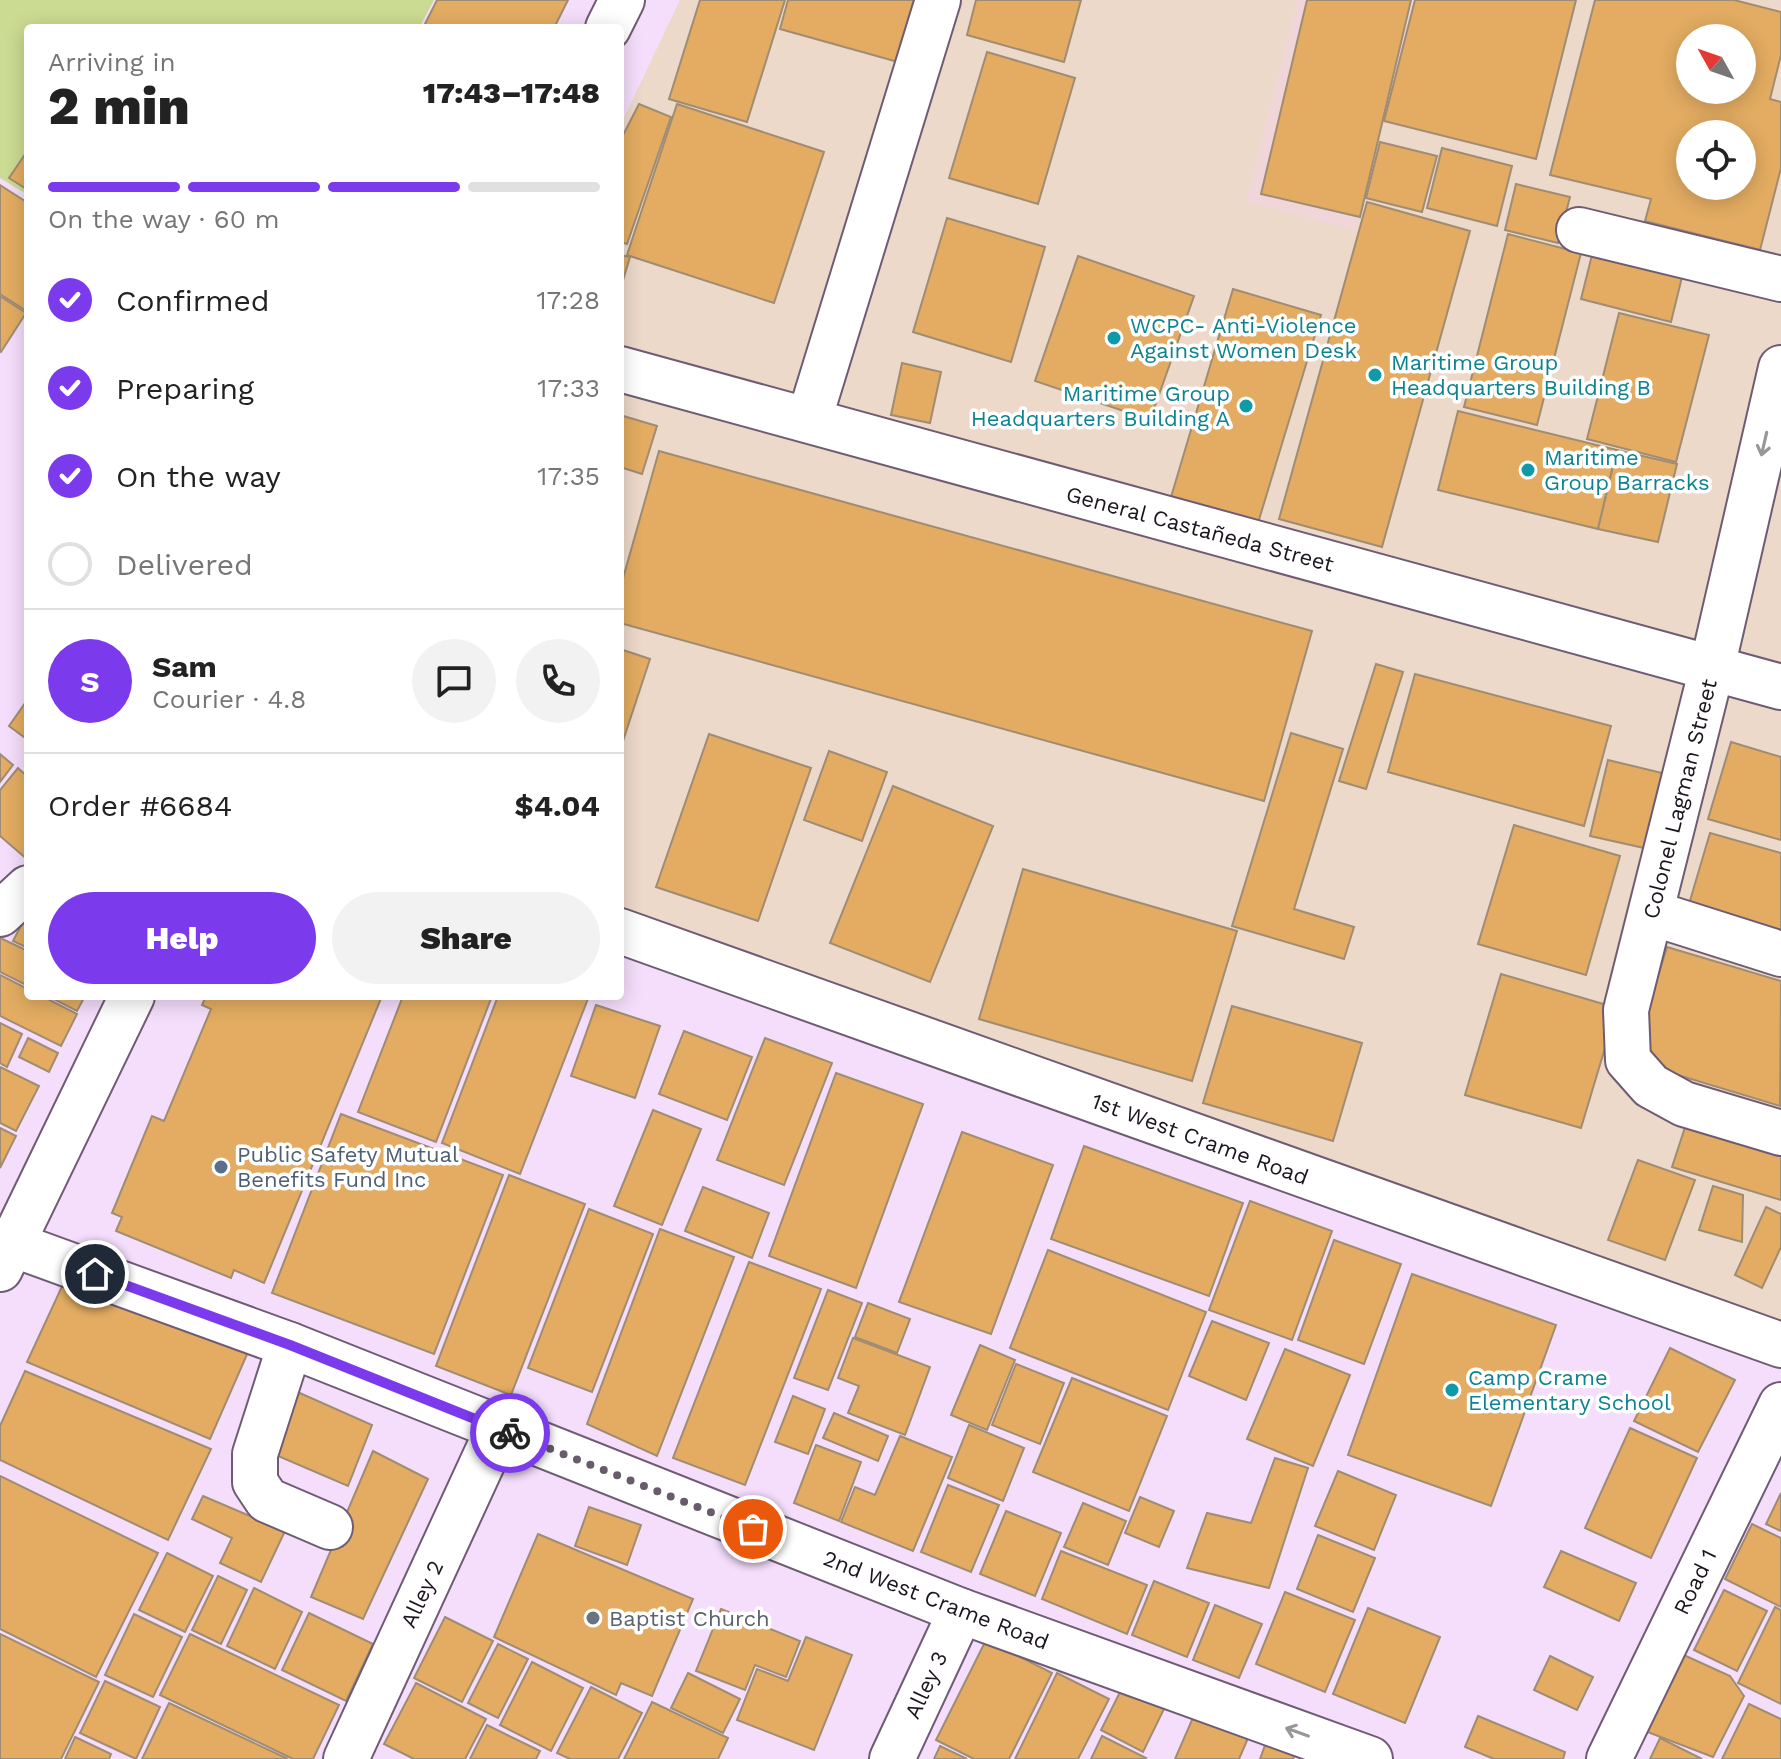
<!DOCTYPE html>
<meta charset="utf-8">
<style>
body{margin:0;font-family:"Work Sans",sans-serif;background:#f2f2f2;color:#222;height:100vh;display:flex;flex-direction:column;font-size:30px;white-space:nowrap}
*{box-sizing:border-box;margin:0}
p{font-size:26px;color:#767676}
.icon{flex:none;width:44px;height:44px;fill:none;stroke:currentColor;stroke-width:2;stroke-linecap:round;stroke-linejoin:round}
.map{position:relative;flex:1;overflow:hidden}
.panel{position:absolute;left:24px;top:24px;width:600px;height:976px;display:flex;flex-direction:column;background:#fff;border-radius:8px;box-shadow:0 4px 20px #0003}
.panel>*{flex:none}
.needle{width:52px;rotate:310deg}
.tools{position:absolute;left:1676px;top:24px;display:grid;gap:16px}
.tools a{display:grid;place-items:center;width:80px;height:80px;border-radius:50%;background:#fff;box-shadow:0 4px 20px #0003;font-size:40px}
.pin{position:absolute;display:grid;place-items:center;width:68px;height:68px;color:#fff;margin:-34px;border:4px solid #fff;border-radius:50%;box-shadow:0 2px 8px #0007}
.courier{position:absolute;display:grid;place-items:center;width:80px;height:80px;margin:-40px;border:6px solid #7c3aed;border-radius:50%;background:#fff;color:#222;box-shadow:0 2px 10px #0007}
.headline em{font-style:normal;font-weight:800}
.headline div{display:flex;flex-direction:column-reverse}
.headline{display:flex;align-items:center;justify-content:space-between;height:136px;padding:0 24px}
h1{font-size:52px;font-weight:800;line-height:60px}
.bar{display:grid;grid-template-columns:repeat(4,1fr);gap:12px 8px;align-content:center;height:96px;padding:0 24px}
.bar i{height:10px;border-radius:6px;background:#e0e0e0}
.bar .on{background:#7c3aed}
.bar p{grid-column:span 4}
.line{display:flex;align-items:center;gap:20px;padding:0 24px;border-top:2px solid #e0e0e0}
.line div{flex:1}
.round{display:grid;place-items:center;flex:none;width:84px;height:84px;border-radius:42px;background:#f2f2f2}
ol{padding:0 24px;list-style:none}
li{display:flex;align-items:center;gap:24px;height:88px}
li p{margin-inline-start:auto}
li .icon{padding:8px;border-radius:50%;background:#7c3aed;color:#fff;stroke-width:4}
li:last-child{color:#767676}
li i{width:44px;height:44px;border:4px solid #e0e0e0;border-radius:50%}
.primary-button{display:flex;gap:16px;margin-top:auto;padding:16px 24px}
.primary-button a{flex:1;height:92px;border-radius:48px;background:#7c3aed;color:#fff;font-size:32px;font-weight:800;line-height:92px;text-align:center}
.primary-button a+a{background:#f2f2f2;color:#222}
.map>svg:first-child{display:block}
</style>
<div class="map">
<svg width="1781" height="1759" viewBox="0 0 1781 1759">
<rect width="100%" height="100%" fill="#f4defb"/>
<!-- commercial -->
<path fill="#edd9ca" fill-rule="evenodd" d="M680,0H1781V1321L620,907V126ZM1690,38H1742V90H1690ZM1690,134H1742V186H1690Z"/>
<!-- medical -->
<path fill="#f0d5d9" d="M1297,0H1415L1356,230L1246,202Z"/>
<!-- green -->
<path fill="#ccdb92" d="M0,0H434L419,28H28V195L0,178Z"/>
<!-- building -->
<g fill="#e3ac62" stroke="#a08c72" stroke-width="2" fill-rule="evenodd">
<path d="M437,0H568L554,28H423Z"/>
<path d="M700,0H785L747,122L669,99Z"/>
<path d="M788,0H916L898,62L780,29Z"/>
<path d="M976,0H1081L1064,62L967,35Z"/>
<path d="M1307,0H1411L1360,217L1261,194Z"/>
<path d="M1415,0H1576L1536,159L1384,121Z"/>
<path d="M1595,0H1734L1781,12V55L1770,99L1781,102V168L1760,250L1645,221L1651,199L1550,175ZM1690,38H1742V90H1690ZM1690,134H1742V186H1690Z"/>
<path d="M987,52L1075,78L1038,204L949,178Z"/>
<path d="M639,104L671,117L627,244L620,242V141Z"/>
<path d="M677,104L824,152L774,303L627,255Z"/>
<path d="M1380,142L1437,156L1422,212L1366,198Z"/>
<path d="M1442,148L1512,166L1497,226L1427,208Z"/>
<path d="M28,150V190L9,178Z"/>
<path d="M1516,184L1570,197L1558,243L1505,230Z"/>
<path d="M0,185L28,203V312L0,294Z"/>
<path d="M1367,202L1470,231L1382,547L1279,519Z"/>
<path d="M947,218L1045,247L1011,362L913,332Z"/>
<path d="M1508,234L1581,253L1537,425L1464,407Z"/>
<path d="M620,255L630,257L620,290Z"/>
<path d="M1592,255L1682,277L1671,322L1581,299Z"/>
<path d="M1078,256L1194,296L1150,420L1035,381Z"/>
<path d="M1233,289L1321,315L1258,523L1171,497Z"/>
<path d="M0,296L26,313L1,352L0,351Z"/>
<path d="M1619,313L1709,335L1676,462L1587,439Z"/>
<path d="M902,363L941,372L930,423L891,415Z"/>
<path d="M1458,411L1617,450L1598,529L1438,490Z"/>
<path d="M620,415L657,426L642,474L620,467Z"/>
<path d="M1617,450L1677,464L1658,542L1598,529Z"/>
<path d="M659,451L1312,631L1264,801L620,623V589Z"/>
<path d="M620,649L650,659L620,750Z"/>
<path d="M1376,664L1403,672L1366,789L1339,781Z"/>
<path d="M1415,674L1611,726L1584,826L1388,772Z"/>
<path d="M28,699V740L9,726Z"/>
<path d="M1291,733L1343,749L1294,909L1354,927L1344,959L1232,926Z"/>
<path d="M709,734L811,768L758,921L656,887Z"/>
<path d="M1731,742L1781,757V840L1708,819Z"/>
<path d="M829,751L887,772L862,841L804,820Z"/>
<path d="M0,754L13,765L0,782Z"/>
<path d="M1608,760L1662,773L1644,848L1590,836Z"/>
<path d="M18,768L28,777V860L0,836V790Z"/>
<path d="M893,786L993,826L930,982L830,943Z"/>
<path d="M1514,825L1620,856L1586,975L1478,944Z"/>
<path d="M1710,833L1781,853V930L1689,904Z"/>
<path d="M1023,869L1237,931L1192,1081L979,1019Z"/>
<path d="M28,912V948L13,941Z"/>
<path d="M0,938L28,951V986L0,972Z"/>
<path d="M1667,947L1781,981L1780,1106L1632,1061Z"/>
<path d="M1501,974L1617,1008L1581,1128L1465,1095Z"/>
<path d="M0,975L28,989V996H42L77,1014L61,1046L0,1016Z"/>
<path d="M48,996H85L77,1011Z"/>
<path d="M206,996H382L264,1283L234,1270L231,1278L116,1231L122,1217L112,1213L152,1116L164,1121L211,1009L202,1005Z"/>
<path d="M403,996H492L436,1142L358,1112Z"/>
<path d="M498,996H589L520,1174L442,1143Z"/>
<path d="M596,1005L660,1026L635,1098L571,1076Z"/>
<path d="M1232,1006L1362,1043L1333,1141L1203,1103Z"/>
<path d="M0,1023L22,1034L7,1067L0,1063Z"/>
<path d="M684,1031L752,1057L727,1120L659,1094Z"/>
<path d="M28,1038L58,1053L49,1072L19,1057Z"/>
<path d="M765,1038L832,1063L784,1185L717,1160Z"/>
<path d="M0,1067L39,1086L16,1131L0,1123Z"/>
<path d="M836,1073L923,1104L856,1288L769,1256Z"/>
<path d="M653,1110L701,1129L662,1225L614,1206Z"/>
<path d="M341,1114L503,1175L434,1354L272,1293Z"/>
<path d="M1689,1115L1781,1143V1200L1672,1167Z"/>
<path d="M0,1128L16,1136L0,1168Z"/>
<path d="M962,1132L1053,1165L991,1334L899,1302Z"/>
<path d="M1084,1146L1243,1203L1209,1296L1051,1239Z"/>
<path d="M1638,1160L1695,1180L1665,1260L1608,1240Z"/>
<path d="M509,1175L585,1204L511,1395L436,1366Z"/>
<path d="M1713,1186L1743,1195L1742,1242L1699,1230Z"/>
<path d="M703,1187L769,1213L752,1258L685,1231Z"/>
<path d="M1250,1201L1332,1231L1292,1340L1209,1310Z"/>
<path d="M1766,1207L1781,1214V1247L1762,1288L1735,1275Z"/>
<path d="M589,1209L653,1234L592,1392L528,1368Z"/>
<path d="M660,1229L734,1257L657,1456L587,1424Z"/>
<path d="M1334,1240L1401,1264L1364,1364L1298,1340Z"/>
<path d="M1048,1250L1206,1312L1168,1410L1010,1348Z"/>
<path d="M749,1262L821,1289L745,1485L673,1458Z"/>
<path d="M71,1267L252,1343L210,1439L27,1362Z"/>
<path d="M1412,1274L1556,1325L1491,1506L1348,1455Z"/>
<path d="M828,1290L862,1303L828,1390L794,1378Z"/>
<path d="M868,1303L910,1319L897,1353L855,1337Z"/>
<path d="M1212,1321L1269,1343L1246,1400L1189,1376Z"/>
<path d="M853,1338L930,1367L905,1435L848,1413L859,1386L838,1378Z"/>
<path d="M980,1345L1015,1360L987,1430L951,1415Z"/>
<path d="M1670,1348L1735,1380L1698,1452L1634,1421Z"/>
<path d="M1285,1349L1350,1375L1313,1466L1247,1439Z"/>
<path d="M1016,1364L1064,1383L1040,1444L992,1425Z"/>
<path d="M25,1371L211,1449L168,1540L0,1460V1426Z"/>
<path d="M1072,1378L1167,1416L1129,1511L1033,1472Z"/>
<path d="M293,1390L372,1425L348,1486L271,1453Z"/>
<path d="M793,1396L825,1409L808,1454L775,1442Z"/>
<path d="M834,1413L888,1436L878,1461L823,1438Z"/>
<path d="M969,1425L1024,1448L1003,1501L948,1478Z"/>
<path d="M1630,1428L1697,1458L1651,1558L1585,1528Z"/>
<path d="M900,1436L952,1457L913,1551L841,1522L855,1487L875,1495Z"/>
<path d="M816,1445L861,1462L839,1521L794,1503Z"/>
<path d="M373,1451L428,1479L363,1619L311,1597Z"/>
<path d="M1275,1458L1308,1468L1269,1588L1187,1568L1207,1513L1251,1523Z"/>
<path d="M1338,1471L1396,1495L1374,1550L1315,1526Z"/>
<path d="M0,1476L158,1553L96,1677L0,1629Z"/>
<path d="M948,1485L999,1505L971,1572L921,1552Z"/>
<path d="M1781,1493V1531L1766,1524Z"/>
<path d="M203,1496L285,1531L261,1582L220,1563L232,1538L192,1519Z"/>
<path d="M1140,1497L1174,1511L1159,1547L1125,1533Z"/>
<path d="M1083,1503L1126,1521L1108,1565L1064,1547Z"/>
<path d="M589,1507L641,1525L627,1565L575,1546Z"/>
<path d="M1006,1511L1061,1533L1035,1596L980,1574Z"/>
<path d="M1752,1524L1781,1538V1607L1725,1579Z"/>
<path d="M538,1534L693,1599L652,1696L621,1683L616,1695L494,1637Z"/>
<path d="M1318,1535L1375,1558L1353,1612L1297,1589Z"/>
<path d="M1061,1551L1147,1585L1127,1634L1042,1599Z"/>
<path d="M1561,1551L1636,1583L1619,1621L1544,1587Z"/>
<path d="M167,1553L213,1576L185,1632L139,1610Z"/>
<path d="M218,1576L247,1590L221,1644L192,1630Z"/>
<path d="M1154,1581L1209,1603L1187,1657L1132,1635Z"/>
<path d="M254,1588L302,1612L275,1669L227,1646Z"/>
<path d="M1724,1590L1767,1611L1737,1671L1694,1650Z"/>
<path d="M1285,1592L1355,1620L1325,1692L1256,1664Z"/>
<path d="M1215,1605L1262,1624L1239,1678L1193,1660Z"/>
<path d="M1775,1607L1781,1610V1704L1738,1683Z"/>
<path d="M1368,1608L1440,1637L1405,1723L1333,1694Z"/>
<path d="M721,1609L800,1641L786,1677L755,1665L745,1690L696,1671Z"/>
<path d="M309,1613L373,1644L346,1701L282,1670Z"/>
<path d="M134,1614L182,1637L153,1697L105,1675Z"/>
<path d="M445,1617L493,1641L462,1702L414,1678Z"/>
<path d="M0,1634L99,1682L61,1759H0Z"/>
<path d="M190,1634L339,1705L313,1759H293L160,1695Z"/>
<path d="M806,1637L852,1655L814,1750L737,1720L757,1669L788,1681Z"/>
<path d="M986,1640L1052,1673L1009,1759H974L936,1740Z"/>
<path d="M498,1644L528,1659L498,1718L468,1703Z"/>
<path d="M1675,1651L1730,1676L1744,1696L1713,1757L1637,1728Z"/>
<path d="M1550,1656L1593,1677L1577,1710L1534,1690Z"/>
<path d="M532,1662L583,1688L551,1751L500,1725Z"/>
<path d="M688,1673L740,1699L723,1733L671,1708Z"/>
<path d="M1057,1673L1109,1699L1078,1759H1015Z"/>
<path d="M105,1681L160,1707L136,1759L80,1733Z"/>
<path d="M416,1683L486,1719L465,1759H414L384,1744Z"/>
<path d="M591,1687L642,1713L618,1759H570L557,1753Z"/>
<path d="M1122,1688L1164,1709L1143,1752L1101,1730Z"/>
<path d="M652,1702L728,1738L718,1759H624Z"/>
<path d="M169,1703L288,1759H142Z"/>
<path d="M1749,1704L1781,1719V1759H1722Z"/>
<path d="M1198,1706L1252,1729L1239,1759H1175Z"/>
<path d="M1478,1716L1565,1752L1563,1759H1494L1465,1747Z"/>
<path d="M487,1725L540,1751L536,1759H470Z"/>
<path d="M1102,1736L1146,1758L1145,1759H1091Z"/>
<path d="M75,1737L111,1754L109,1759H65Z"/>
<path d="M1268,1737L1298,1748L1293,1759H1260Z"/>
<path d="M1660,1738L1702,1759H1650Z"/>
<path d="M940,1746L967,1759H934Z"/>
</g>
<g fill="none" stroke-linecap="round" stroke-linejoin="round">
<!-- minor casing -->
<g stroke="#6f5c74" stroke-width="48">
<g id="minor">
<path d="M1579,230L1781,279"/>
<path d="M1781,368L1712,668L1626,1010L1628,1060L1651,1086L1684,1104L1781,1133"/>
<path d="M620,369L1781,687"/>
<path d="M809,420L938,0"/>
<path d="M1652,913L1781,954"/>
<path d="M0,914L28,888"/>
<path d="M620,931L1781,1345"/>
<path d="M12,1244L290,1345L961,1611L1370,1759"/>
<path d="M290,1345L255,1454V1482L267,1500L330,1527"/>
<path d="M346,1759L498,1429"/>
<path d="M892,1759L961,1611"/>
<path d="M1609,1759L1781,1405"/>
</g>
</g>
<!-- major casing -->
<g stroke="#6f5c74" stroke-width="48">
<g id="major">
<path d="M608,28L622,0"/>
<path d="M0,1269L132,996"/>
</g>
</g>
<!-- minor -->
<use href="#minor" stroke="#fff" stroke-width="44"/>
<!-- major -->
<use href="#major" stroke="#fff" stroke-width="44"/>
</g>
<!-- one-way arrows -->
<defs><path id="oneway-shaft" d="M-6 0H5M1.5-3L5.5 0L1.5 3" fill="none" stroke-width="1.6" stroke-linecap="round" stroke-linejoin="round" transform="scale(2)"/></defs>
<g stroke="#99969a">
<use href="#oneway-shaft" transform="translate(1764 444) rotate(103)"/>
<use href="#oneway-shaft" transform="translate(1297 1732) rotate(-160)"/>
</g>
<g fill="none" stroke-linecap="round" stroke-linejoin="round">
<!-- done -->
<path stroke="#685b6c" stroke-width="8" stroke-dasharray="0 14.4" d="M510,1433L753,1529"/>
<!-- route -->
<path stroke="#7c3aed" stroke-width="10" d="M95,1274L290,1345L510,1433"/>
</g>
<!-- markers -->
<g fill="#0f9aa8" stroke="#fff" stroke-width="3">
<circle cx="1114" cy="338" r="8"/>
<circle cx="1375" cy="375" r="8"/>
<circle cx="1246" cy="406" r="8"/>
<circle cx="1528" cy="470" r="8"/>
<circle cx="1452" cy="1390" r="8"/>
</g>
<circle fill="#5c6f8a" stroke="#fff" stroke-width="3" cx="221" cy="1167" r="8"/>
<circle fill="#6b7280" stroke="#fff" stroke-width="3" cx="593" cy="1618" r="8"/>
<g text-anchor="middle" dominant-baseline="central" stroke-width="7" stroke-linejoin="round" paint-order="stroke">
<!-- culture labels -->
<g font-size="22" fill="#0d838f" stroke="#fff" text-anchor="start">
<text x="1130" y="325">WCPC- Anti-Violence<tspan x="1130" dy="25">Against Women Desk</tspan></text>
<text x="1391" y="362">Maritime Group<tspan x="1391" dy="25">Headquarters Building B</tspan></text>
<text x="1230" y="393" text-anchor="end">Maritime Group<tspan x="1230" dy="25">Headquarters Building A</tspan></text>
<text x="1544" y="457">Maritime<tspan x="1544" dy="25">Group Barracks</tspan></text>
<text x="1468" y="1377">Camp Crame<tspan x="1468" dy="25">Elementary School</tspan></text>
</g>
<!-- street labels -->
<g font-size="22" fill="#1c151f" stroke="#fff">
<text transform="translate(1200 529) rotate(15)">General Castañeda Street</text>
<text transform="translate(1680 799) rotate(-76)">Colonel Lagman Street</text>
<text transform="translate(1200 1139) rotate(20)">1st West Crame Road</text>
<text transform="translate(1695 1582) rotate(-64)">Road 1</text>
<text transform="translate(422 1594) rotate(-65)">Alley 2</text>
<text transform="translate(936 1600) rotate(21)">2nd West Crame Road</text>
<text transform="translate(926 1685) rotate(-65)">Alley 3</text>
</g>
<!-- service labels -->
<g font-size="22" fill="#4e5e75" stroke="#fff" text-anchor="start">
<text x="237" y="1154">Public Safety Mutual<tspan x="237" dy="25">Benefits Fund Inc</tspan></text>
</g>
<!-- worship labels -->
<g font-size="22" fill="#5b616d" stroke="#fff" text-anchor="start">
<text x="609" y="1618">Baptist Church</text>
</g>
</g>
</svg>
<div class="tools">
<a><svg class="needle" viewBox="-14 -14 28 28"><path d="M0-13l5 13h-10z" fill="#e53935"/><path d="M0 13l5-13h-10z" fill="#767676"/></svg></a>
<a><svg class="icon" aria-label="locate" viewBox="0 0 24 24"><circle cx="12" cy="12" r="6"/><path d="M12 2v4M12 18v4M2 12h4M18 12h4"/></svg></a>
</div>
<div class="pin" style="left:753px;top:1529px;background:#ea580c"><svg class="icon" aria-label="bag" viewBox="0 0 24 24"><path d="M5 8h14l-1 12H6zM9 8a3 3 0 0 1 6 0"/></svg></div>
<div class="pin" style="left:95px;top:1274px;background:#1f2937"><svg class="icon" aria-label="home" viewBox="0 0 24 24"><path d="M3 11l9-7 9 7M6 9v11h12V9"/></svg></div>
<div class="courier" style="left:510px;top:1433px"><svg class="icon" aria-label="bike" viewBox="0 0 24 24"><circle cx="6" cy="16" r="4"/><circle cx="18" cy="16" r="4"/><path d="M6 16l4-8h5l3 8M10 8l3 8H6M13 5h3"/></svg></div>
<section class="panel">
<div class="headline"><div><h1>2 min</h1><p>Arriving in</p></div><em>17:43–17:48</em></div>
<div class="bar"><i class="on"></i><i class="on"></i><i class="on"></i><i></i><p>On the way · 60 m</p></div>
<ol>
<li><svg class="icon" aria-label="check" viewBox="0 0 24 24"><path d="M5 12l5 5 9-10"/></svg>Confirmed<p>17:28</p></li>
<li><svg class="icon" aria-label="check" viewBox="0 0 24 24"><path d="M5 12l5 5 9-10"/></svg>Preparing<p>17:33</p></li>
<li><svg class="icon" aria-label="check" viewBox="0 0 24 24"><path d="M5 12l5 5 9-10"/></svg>On the way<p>17:35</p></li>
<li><i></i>Delivered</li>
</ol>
<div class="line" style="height:144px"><b class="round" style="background:#7c3aed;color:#fff">S</b><div><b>Sam</b><p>Courier · 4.8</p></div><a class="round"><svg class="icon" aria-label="chat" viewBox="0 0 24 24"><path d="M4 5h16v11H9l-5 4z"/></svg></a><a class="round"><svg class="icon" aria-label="phone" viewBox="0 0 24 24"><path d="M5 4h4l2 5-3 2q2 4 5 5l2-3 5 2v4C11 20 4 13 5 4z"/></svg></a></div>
<div class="line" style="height:104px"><div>Order #6684</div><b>$4.04</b></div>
<div class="primary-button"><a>Help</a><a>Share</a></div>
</section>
</div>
